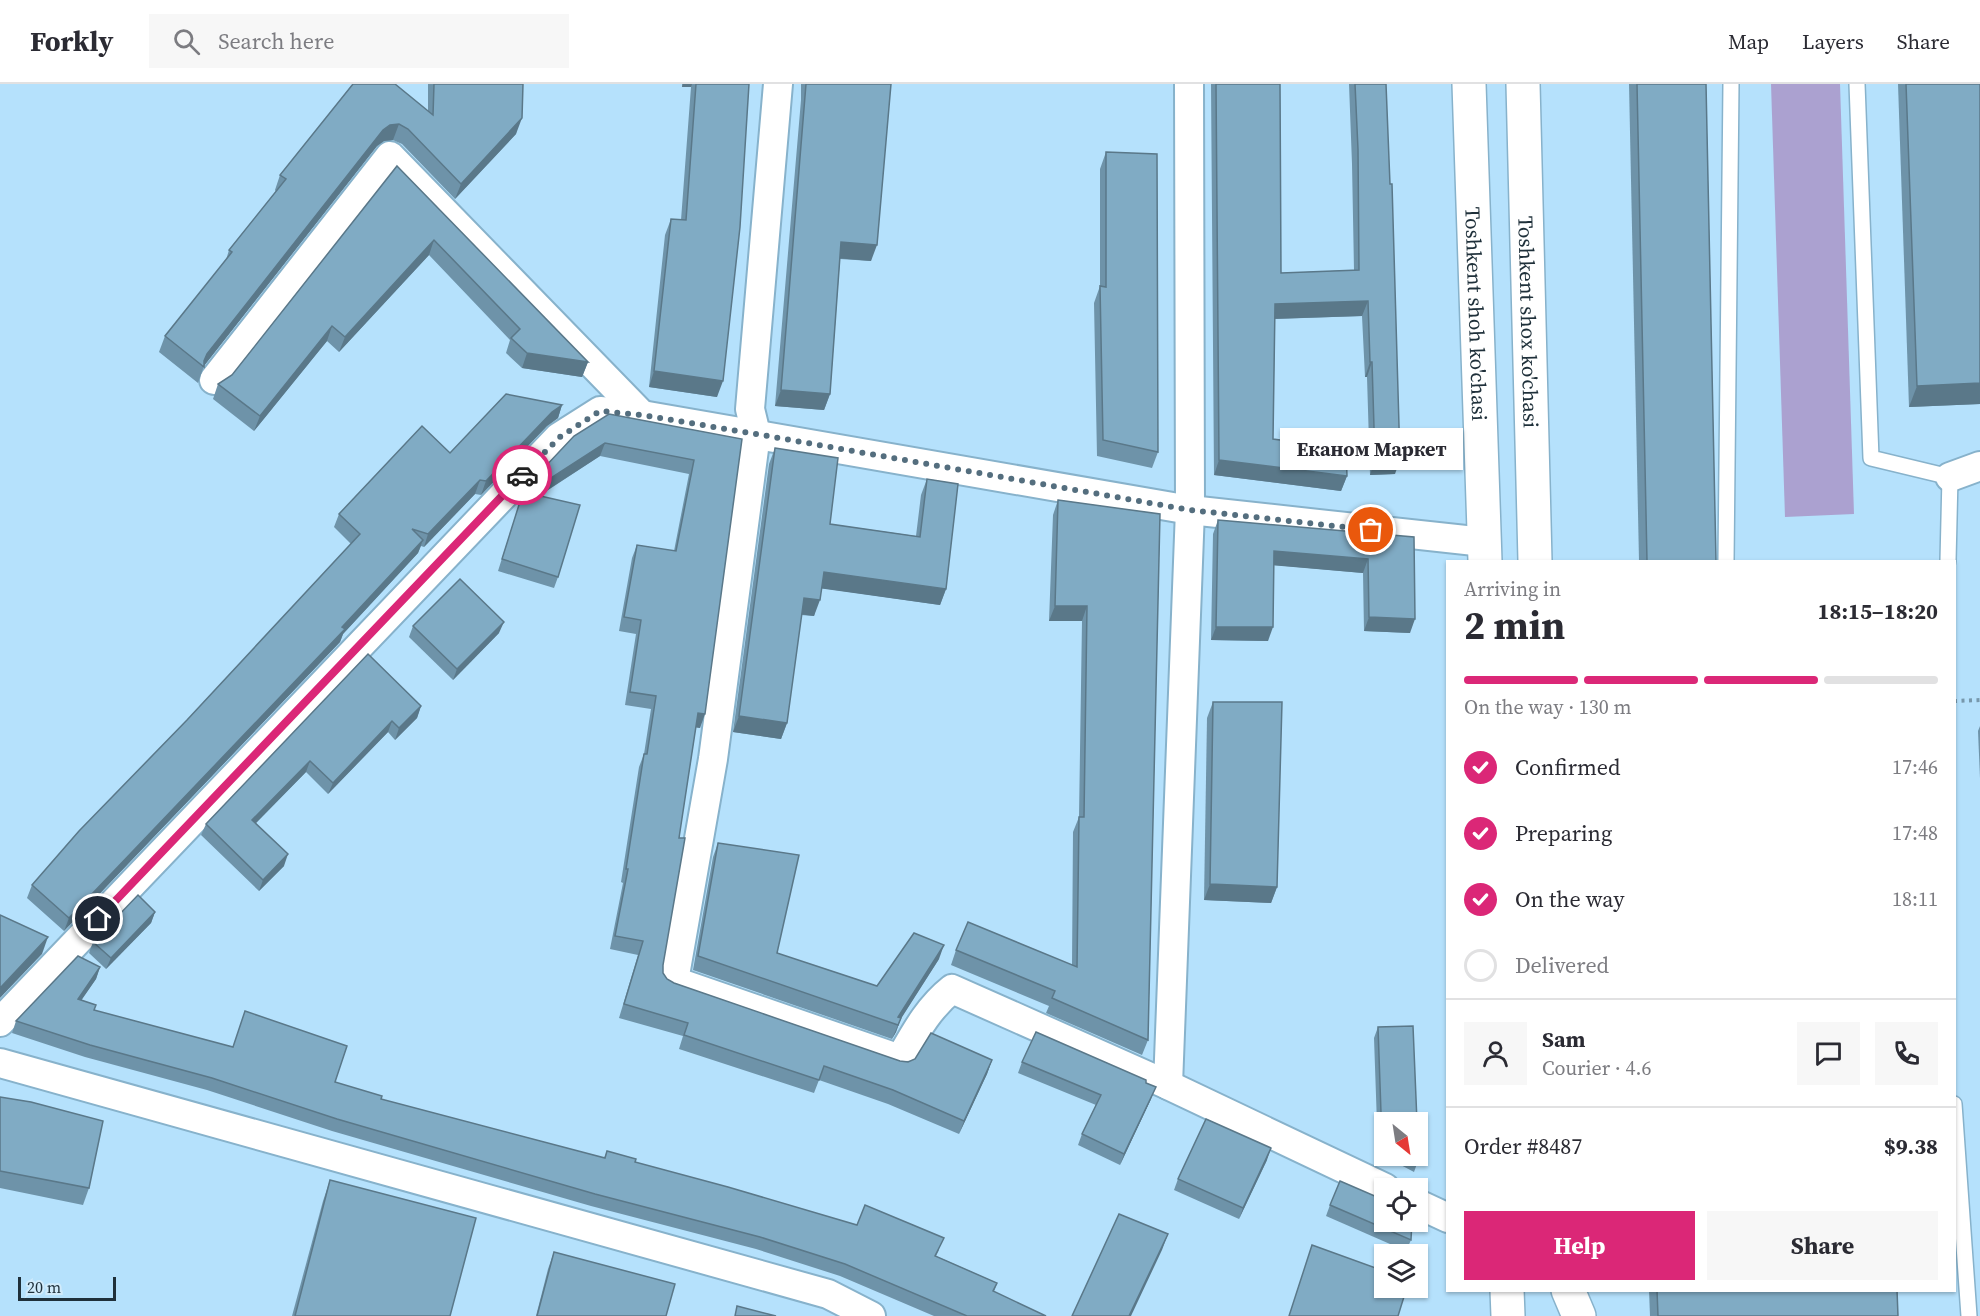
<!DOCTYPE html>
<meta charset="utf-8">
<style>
body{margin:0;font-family:"Source Serif 4",serif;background:#f7f7f7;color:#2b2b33;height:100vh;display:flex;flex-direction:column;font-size:22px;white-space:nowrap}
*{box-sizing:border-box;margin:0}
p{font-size:20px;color:#7c7c81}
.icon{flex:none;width:33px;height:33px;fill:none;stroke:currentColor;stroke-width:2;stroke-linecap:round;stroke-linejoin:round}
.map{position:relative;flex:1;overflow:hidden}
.side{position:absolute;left:1446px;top:476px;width:510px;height:732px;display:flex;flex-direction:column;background:#fff;border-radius:0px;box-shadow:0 2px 4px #0004}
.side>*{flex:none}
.needle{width:39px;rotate:150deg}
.controls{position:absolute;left:1374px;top:1028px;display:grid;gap:12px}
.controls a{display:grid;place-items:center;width:54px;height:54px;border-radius:0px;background:#fff;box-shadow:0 2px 4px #0004;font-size:30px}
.scale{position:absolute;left:18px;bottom:15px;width:98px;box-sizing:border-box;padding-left:6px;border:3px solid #1f303a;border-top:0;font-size:16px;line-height:21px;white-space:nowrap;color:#1f303a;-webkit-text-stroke:4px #d1ebfb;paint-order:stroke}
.pin{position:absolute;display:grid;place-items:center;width:51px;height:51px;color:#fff;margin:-26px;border:3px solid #fff;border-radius:50%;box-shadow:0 2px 6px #0007}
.courier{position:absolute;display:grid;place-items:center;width:60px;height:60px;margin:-30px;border:4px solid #db2777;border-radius:50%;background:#fff;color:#222;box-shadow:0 2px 8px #0007}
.bubble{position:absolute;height:42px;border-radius:0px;background:#fff;box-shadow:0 2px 4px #0004;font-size:20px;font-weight:700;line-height:42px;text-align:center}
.headline em{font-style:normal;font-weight:700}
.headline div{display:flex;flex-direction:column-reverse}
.headline{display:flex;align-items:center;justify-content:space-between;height:102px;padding:0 18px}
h1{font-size:39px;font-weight:700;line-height:45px}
.bar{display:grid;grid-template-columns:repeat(4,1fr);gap:9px 6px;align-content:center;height:72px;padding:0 18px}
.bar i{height:8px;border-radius:4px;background:#e1e1e2}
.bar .current{background:#db2777}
.bar p{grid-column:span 4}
.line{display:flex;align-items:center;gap:15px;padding:0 18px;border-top:2px solid #e1e1e2}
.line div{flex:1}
.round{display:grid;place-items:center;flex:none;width:63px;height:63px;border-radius:0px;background:#f7f7f7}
ol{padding:0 18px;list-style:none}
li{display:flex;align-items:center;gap:18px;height:66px}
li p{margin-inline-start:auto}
li .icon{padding:6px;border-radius:50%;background:#db2777;color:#fff;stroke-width:4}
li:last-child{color:#7c7c81}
li i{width:33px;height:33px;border:3px solid #e1e1e2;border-radius:50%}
.cta{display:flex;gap:12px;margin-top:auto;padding:12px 18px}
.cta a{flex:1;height:69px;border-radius:0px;background:#db2777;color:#fff;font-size:24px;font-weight:700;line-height:69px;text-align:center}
.cta a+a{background:#f7f7f7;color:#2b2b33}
header{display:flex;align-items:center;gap:36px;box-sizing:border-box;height:84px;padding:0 30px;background:#fff;border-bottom:2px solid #e1e1e2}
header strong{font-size:28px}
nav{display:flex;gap:33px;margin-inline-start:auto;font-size:21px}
.search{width:420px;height:54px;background:#f7f7f7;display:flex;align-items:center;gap:15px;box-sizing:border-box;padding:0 21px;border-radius:0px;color:#7c7c81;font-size:22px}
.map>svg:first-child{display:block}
</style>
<header>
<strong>Forkly</strong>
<div class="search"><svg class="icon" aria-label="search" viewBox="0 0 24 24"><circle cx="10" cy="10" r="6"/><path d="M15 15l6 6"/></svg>Search here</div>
<nav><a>Map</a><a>Layers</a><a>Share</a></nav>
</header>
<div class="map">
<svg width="1980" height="1232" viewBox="0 0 1980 1232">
<rect width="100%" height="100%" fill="#b5e1fc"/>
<!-- green -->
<path fill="#aba1d0" d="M1771,0H1840L1854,430L1785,433Z"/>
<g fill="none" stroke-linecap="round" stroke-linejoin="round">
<!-- service casing -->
<g stroke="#87b2cb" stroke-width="18">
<g id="service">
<path d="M1857,0L1871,374L1950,393L1948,477"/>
<path d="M1726,477L1731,0"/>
<path d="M1954,1020L1969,1232"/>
</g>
</g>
<!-- minor casing -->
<g stroke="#87b2cb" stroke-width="32">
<g id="minor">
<path d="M778,0L750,325L756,350L713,675L674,897L900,975C915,949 928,924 952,905L1168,1001L1385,1104"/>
<path d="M214,296L390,72L642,331"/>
<path d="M1950,393L1980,382"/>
<path d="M0,938L559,353L600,327L642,331L1190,426L1484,458"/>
<path d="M0,979L828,1210L871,1232"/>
<path d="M1168,1001L1190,426L1189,0"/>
<path d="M1418,1120L1448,1134"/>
</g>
</g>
<!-- primary casing -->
<g stroke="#87b2cb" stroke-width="36">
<g id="primary">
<path id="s1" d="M1469,0L1485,477"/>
<path id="s2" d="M1523,0L1535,477"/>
<path d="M1507,1206L1508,1232"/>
<path d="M1568,1206L1579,1232"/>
</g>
</g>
<!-- path -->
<path stroke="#7798ac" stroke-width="4" stroke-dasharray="3 4.5" stroke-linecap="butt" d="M1954,617L1980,616"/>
<!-- service -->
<use href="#service" stroke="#fff" stroke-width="15"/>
<!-- minor -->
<use href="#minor" stroke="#fff" stroke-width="28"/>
<!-- primary -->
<use href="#primary" stroke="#fff" stroke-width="33"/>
</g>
<!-- wall -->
<g fill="#6e93a9">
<path d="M428,0H523L516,50L455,115L402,60L393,56L384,57L377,62L204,282L198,299L159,268L165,252L226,176L229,166L276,108L275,106L280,91L428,26Z"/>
<path d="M682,0H749L717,313L649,303L665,151L671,135L681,136L691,3H682Z"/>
<path d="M801,0H891L871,177L840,175L830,310L824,326L775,322L801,16Z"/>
<path d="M1211,0H1280L1281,189L1354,186L1352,80L1349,0H1386L1395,390L1370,391L1367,293H1365L1362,232L1275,235L1273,355L1347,392L1341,407L1214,391Z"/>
<path d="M1629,0H1706L1716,477H1639Z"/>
<path d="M1898,0H1980V320L1909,323Z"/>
<path d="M1106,68L1158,368L1152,384L1097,372L1094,219L1100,202V85Z"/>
<path d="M397,82L588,278L582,293L522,284L506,269L510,256L429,171L339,268L327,257L254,347L213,315L218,300L232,291Z"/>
<path d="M562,321L558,334L547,342L481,411L475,410L424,463L421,462L418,469L343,550L340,558L64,847L27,814L32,801L187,636L351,460L334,443L339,430Z"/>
<path d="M574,352L742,355L700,644L696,643L679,754L663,881V889L667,895L674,899L900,977L992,976L987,990L959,1050L888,1020L819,996L814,1009L679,965L683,952L619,934L638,871L610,865L623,799L621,798L639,683L644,670L651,625L625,621L636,550L619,547L632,474L637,461L674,467L689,390L600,372L539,412L558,493L554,504L498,487L523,408H524L526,403Z"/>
<path d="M775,364L830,440L916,452L921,411L927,395L946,505L940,521L821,504L814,532L801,531L787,639L781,655L733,648L769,380Z"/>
<path d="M1058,416L1160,430L1148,956L1142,971L1046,929L1049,922L951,881L956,866L1072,881L1073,748L1079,733L1082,537H1049L1053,431Z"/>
<path d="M1218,436L1414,453L1410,549L1364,547L1363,489L1274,481L1268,557L1211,556L1213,450Z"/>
<path d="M413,542L499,549L453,596L409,553Z"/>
<path d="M368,570L421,622L417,634L395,656L388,648L328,710L306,688L256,739L284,782L259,807L201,751L206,740Z"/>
<path d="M1213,618L1277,803L1271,819L1204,816L1207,634Z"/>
<path d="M1980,642V694L1978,647Z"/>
<path d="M718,759L777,869L877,902L939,875L901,934L896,948L892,955L693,886L713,773Z"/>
<path d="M155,828L151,839L106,885L89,869L93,858Z"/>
<path d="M100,883L96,895L81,916L94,926L335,998L381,1015L604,1074L607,1067L635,1078L939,1166L936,1172L997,1199L994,1208L1046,1232H934L840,1192L756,1165L591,1122L332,1047L207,1006L85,973L12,949L16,937Z"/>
<path d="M1378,943L1384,1038V1071H1418V1077L1414,1088L1378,1069L1374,954Z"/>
<path d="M1022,978L1146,999L1151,1015L1120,1081L1078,1061L1082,1050L1096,1021L1018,989Z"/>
<path d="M0,1013L89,1104L83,1121L0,1104Z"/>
<path d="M1267,1076L1239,1135L1174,1106L1178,1095Z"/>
<path d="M330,1096L450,1232H292L323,1117Z"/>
<path d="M1330,1121L1411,1156L1406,1167L1326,1132Z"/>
<path d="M554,1168L666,1232H536L548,1185Z"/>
<path d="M1649,1206H1897L1898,1232H1650Z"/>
</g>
<!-- shaded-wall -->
<g fill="#5a7889">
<path d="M683,0H692L691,3H682Z"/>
<path d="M522,34L516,50L455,115L461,100Z"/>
<path d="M399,40L393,56L384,57L377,62L203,283L202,282L207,270L383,46L390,41Z"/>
<path d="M434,156L429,171L339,268L345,253Z"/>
<path d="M841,158L877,161L871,177L835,174Z"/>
<path d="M1368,217L1362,232L1269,235L1275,220Z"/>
<path d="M332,242L327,257L254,347L260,332Z"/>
<path d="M527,269L588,278L582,293L522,284Z"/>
<path d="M1370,278H1372L1367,293H1365Z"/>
<path d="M654,287L723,297L717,313L649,303Z"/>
<path d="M1980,299V320L1909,323L1917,302Z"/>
<path d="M781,306L830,310L824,326L775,322Z"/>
<path d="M562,321L558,334L547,342L481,411L486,397L552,328Z"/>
<path d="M605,359L600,372L529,418L534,405Z"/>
<path d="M1219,376L1347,392L1341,407L1214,391Z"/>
<path d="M1375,376H1400L1395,390L1370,391Z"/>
<path d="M480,396L475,410L424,463L428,450Z"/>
<path d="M423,456L418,469L343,550L340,558L64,847L69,834Z"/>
<path d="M1274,467L1368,475L1363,489L1269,481Z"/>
<path d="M824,488L946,505L940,521L818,504Z"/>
<path d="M804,514L820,516L814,532L798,530Z"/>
<path d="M1055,522H1087L1082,537H1049Z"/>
<path d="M1369,533L1415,535L1410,549L1364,547Z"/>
<path d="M504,538L499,549L453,596L457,585Z"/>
<path d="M1216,543H1273L1268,557L1211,556Z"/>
<path d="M421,622L417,634L395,656L399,644Z"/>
<path d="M698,629L705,630L700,644L693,643Z"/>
<path d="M739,632L787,639L781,655L733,648Z"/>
<path d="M392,637L388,648L328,710L333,699Z"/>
<path d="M310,677L306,688L248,747L252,736Z"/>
<path d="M288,770L284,782L259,807L263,796Z"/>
<path d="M1210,800L1277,803L1271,819L1204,816Z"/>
<path d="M155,828L151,839L106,885L111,874Z"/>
<path d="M48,853L42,870L0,914V904Z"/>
<path d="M944,861L939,875L897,941L898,933Z"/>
<path d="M100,883L96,895L74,927L78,915Z"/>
<path d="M901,934L896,948L892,955Z"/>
<path d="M992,976L987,990L959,1050L964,1037Z"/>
<path d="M1156,1003L1151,1015L1120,1081L1124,1070Z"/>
<path d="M1271,1064L1267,1076L1239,1135L1243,1124Z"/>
<path d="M1168,1150L1162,1166L1131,1232H1129Z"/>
</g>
<!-- building -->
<g fill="#80abc4" stroke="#5a7889" stroke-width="1.5">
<path d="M353,0H395L433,31L434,0H523L522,34L461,100L408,45L399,40L390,41L383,46L207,270L204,277V283L165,252L232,168L229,166L286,95L280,91Z"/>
<path d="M696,0H749L740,143L723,297L654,287L671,135L686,136Z"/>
<path d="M806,0H891L877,161L841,158L830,310L781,306Z"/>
<path d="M1216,0H1280L1281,189L1359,186L1358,65L1355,0H1386L1390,100H1392L1400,376H1375L1372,278H1370L1368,217L1275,220L1273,355L1346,365L1347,392L1219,376Z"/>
<path d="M1637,0H1706L1716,477H1647Z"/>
<path d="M1906,0H1980V299L1917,302Z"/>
<path d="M1106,68L1157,70L1158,368L1103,356L1100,202L1106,203Z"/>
<path d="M397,82L588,278L527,269L511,254L520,245L434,156L345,253L332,242L260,332L218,300L232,291Z"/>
<path d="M506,310L562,321L552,328L486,397L480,396L428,450L412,445L423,456L342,543L345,545L69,834L32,801L79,747L187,636L360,450L339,430L422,342L450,369Z"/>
<path d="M609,330L742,355L705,630L698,629L679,754H685L663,881V889L667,895L674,899L900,977L908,978L915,975L931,949L992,976L964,1037L893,1006L824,982L819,996L684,951L688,939L624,920L643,857L615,852L628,785H626L644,670H647L656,612L630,608L641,536L624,533L637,461L676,467L694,376L605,359L534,405L526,403L574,352Z"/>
<path d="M775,364L838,374L830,440L920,453L927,395L958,400L946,505L824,488L820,516L804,514L787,639L739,632Z"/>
<path d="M523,408L580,421L558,493L502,475Z"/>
<path d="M1058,416L1160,430L1148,956L1052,914L1055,907L956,866L968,838L1077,883L1079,733H1084L1087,522H1055Z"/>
<path d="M1218,436L1414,453L1415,535L1369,533L1368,475L1274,467L1273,543H1216Z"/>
<path d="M460,495L504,538L457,585L413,542Z"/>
<path d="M368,570L421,622L399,644L392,637L333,699L310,677L252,736L288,770L263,796L206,740Z"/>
<path d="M1213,618H1282L1277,803L1210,800Z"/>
<path d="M718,759L799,771L777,869L877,902L914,849L944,861L898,933L901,934L898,941L698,872Z"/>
<path d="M138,811L155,828L111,874L93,858Z"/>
<path d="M0,831L48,853L0,904Z"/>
<path d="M78,872L100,883L78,915L96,921L94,926L233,963L245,927L347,962L335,998L382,1012L381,1015L605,1074L607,1067L636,1075L635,1078L728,1103L857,1141L865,1121L944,1154L935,1172L997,1199L993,1207L1046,1232H967L845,1180L760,1153L595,1110L337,1035L212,994L90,961L16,937Z"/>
<path d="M1413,942L1417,1038H1384V1059L1382,1057L1378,943Z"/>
<path d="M1036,948L1146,996V999L1156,1003L1124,1070L1082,1050L1101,1011L1022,978Z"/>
<path d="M0,1013L31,1018L103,1037L89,1104L0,1087Z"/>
<path d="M1206,1035L1271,1064L1243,1124L1178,1095Z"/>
<path d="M1418,1055V1077L1407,1071H1418Z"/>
<path d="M330,1096L476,1134L450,1232H295Z"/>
<path d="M1340,1097L1384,1116V1137H1412L1411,1156L1330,1121Z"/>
<path d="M1119,1130L1168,1150L1129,1232H1072Z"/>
<path d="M1312,1161L1384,1187V1203H1407L1398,1232H1289Z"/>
<path d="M554,1168L675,1200L666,1232H537Z"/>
<path d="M1657,1206H1897L1898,1232H1658Z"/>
<path d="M737,1222L776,1232H735Z"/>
</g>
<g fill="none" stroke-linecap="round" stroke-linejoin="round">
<!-- done -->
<path stroke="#546e7e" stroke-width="6" stroke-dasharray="0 10.8" d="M522,391L560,353L600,327L642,331L756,350L1190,426L1371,446"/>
<!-- route -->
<path stroke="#db2777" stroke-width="8" d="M98,835L522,391"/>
</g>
<g text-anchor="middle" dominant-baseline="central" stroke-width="4.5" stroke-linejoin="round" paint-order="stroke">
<!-- street labels -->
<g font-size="21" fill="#1f303a" stroke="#d1ebfb">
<text stroke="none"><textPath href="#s1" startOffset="230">Toshkent shoh ko'chasi</textPath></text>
<text stroke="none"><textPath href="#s2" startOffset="238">Toshkent shox ko'chasi</textPath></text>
</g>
</g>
</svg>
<div class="controls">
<a><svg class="needle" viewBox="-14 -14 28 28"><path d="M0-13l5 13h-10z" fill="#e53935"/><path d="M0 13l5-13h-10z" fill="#7c7c81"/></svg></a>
<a><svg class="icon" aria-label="locate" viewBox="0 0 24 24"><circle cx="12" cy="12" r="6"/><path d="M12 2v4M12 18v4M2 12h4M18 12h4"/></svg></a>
<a><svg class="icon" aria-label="layers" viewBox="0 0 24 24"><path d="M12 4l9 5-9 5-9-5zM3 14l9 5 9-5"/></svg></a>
</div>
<div class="scale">20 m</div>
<div class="pin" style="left:1371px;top:446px;background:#ea580c"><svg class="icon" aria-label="bag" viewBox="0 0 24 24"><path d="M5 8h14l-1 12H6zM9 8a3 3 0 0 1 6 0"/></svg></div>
<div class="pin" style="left:98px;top:835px;background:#1f2937"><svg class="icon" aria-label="home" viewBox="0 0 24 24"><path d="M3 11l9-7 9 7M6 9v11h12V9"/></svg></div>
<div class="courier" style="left:522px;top:391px"><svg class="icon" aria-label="car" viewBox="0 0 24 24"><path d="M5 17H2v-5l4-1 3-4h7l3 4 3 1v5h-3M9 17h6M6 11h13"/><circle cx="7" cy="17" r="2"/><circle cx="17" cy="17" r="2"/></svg></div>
<div class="bubble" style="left:1280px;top:344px;width:183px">Еканом Маркет</div>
<section class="side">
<div class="headline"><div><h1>2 min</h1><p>Arriving in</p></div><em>18:15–18:20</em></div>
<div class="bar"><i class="current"></i><i class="current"></i><i class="current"></i><i></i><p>On the way · 130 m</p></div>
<ol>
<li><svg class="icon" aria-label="check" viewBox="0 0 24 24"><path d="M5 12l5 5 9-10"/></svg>Confirmed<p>17:46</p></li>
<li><svg class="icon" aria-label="check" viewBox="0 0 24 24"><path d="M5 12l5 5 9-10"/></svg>Preparing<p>17:48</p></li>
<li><svg class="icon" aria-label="check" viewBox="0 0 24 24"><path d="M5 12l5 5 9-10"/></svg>On the way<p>18:11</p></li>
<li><i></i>Delivered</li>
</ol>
<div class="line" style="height:108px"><a class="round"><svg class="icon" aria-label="person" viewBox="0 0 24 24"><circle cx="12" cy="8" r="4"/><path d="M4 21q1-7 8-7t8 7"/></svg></a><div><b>Sam</b><p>Courier · 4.6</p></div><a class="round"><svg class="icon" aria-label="chat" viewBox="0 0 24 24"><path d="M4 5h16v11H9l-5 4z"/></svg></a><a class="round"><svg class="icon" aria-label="phone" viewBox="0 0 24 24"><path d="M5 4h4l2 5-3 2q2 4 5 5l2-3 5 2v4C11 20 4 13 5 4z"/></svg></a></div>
<div class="line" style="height:78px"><div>Order #8487</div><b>$9.38</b></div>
<div class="cta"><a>Help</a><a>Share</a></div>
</section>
</div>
